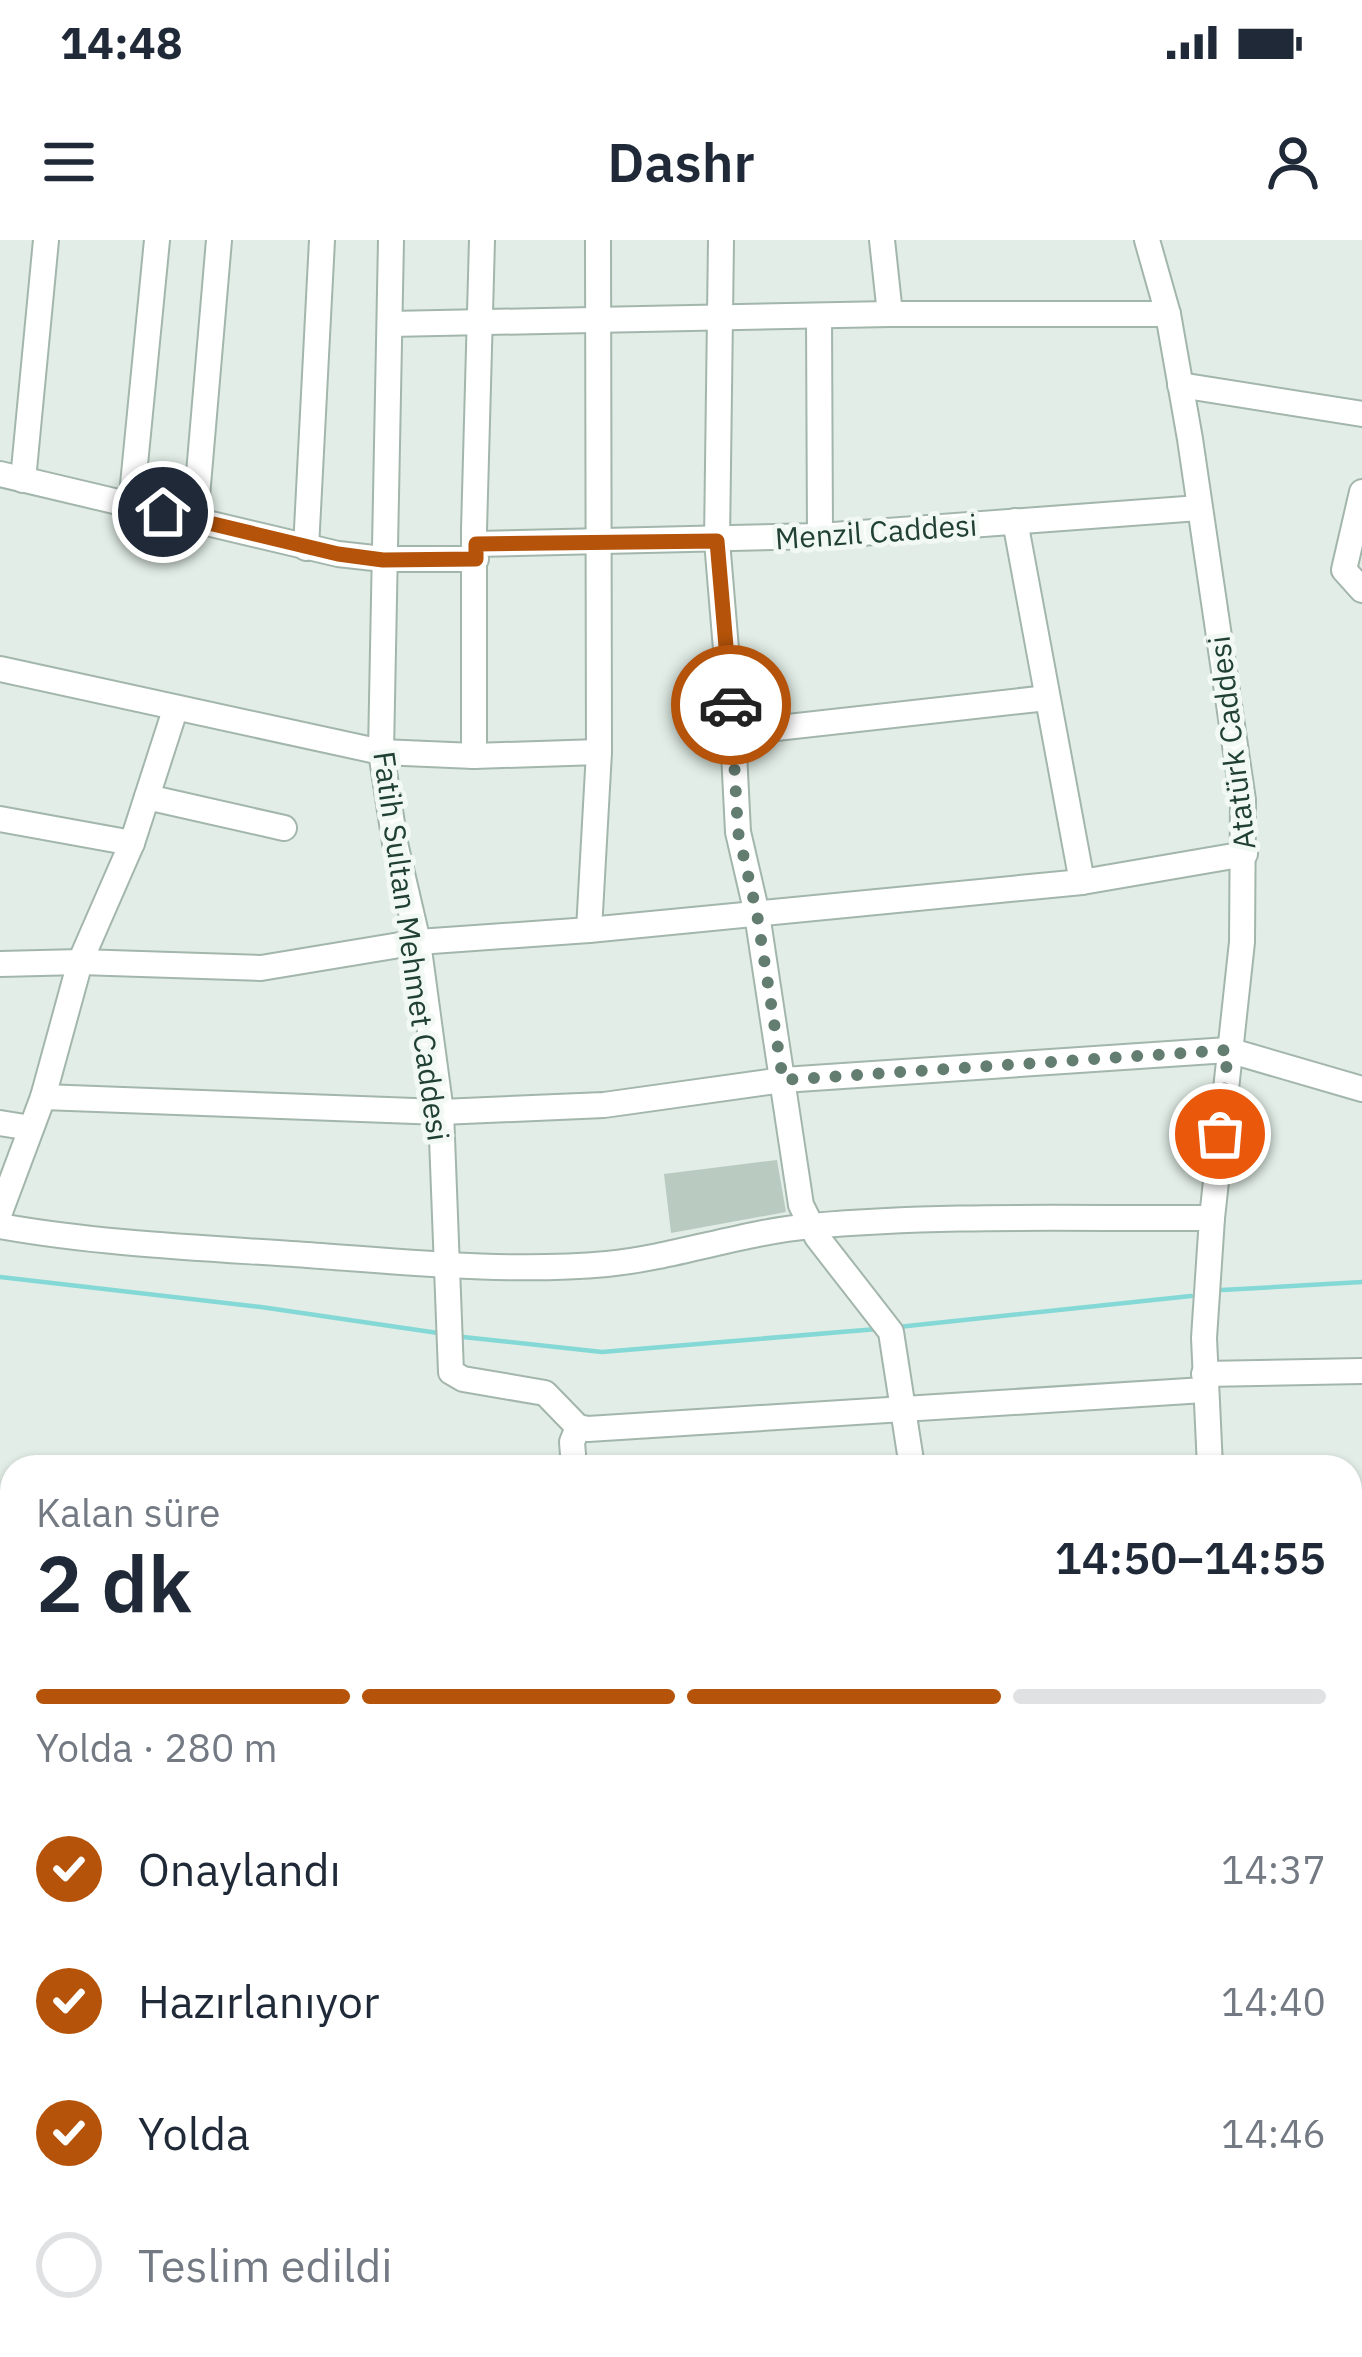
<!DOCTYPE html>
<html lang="tr">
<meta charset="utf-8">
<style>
body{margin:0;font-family:"IBM Plex Sans",sans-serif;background:#f2f2f3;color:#1f2937;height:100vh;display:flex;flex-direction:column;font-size:45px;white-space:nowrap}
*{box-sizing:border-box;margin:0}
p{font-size:39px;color:#747a83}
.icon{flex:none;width:66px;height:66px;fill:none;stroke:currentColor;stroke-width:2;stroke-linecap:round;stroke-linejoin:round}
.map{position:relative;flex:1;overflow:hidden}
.side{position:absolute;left:0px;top:1215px;width:1362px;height:903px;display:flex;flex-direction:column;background:#fff;border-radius:36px 36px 0 0;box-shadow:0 3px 9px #0004}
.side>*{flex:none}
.pin{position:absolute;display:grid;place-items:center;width:102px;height:102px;color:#fff;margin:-51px;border:6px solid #fff;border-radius:50%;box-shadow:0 3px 12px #0007}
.courier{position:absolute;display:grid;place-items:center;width:120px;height:120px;margin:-60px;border:9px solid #b45309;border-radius:50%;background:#fff;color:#222;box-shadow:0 3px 15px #0007}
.headline em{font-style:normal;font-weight:600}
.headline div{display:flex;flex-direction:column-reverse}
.headline{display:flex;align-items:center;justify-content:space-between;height:204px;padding:0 36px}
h1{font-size:78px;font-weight:600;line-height:90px}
.bar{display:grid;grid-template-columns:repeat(4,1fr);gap:18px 12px;align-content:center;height:144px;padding:0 36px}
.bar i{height:15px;border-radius:9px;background:#e0e1e3}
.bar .on{background:#b45309}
.bar p{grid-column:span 4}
ol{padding:0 36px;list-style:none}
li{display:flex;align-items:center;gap:36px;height:132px}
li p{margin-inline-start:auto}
li .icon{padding:12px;border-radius:50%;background:#b45309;color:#fff;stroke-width:4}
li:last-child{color:#747a83}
li i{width:66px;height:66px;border:6px solid #e0e1e3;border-radius:50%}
.status{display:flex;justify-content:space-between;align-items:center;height:84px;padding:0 60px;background:#fff;direction:ltr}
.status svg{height:33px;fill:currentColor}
header{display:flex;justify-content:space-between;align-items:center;height:156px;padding:0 36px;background:#fff;font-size:54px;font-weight:600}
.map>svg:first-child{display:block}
</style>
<div class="status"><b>14:48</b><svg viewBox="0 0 49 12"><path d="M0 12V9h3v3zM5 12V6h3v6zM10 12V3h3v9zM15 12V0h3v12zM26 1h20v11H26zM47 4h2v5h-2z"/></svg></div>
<header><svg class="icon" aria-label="menu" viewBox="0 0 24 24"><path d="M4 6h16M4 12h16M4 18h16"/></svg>Dashr<svg class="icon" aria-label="person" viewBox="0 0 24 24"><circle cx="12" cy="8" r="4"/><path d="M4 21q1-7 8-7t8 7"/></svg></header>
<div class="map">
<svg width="1362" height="2117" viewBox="0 0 1362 2117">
<rect width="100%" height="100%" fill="#e1ede6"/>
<!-- green -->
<path fill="#b8e1bc" d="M0,1540H12V1952L0,1950Z"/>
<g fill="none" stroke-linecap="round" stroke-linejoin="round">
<!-- stream -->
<g stroke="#84d8d6" stroke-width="4.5">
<path d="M0,1037L261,1067L438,1093"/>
<path d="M1222,1050L1362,1042"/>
<path d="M898,1087L1191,1056"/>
<path d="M463,1097L602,1112L877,1089"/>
</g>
</g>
<!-- building -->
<path fill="#b9cbc1" d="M777,920L786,972L671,993L664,934Z"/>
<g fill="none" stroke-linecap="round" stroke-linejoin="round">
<!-- minor casing -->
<g stroke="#a3b6ac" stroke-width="28">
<g id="minor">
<path d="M391,0L381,512L395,603L418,702L441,872L451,1132L463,1139L545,1153L578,1187L588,1189L1204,1150"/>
<path d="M721,0L717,301L733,493L1047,458"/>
<path d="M882,0L890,74H1168"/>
<path d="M1147,0L1168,74L1190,199L1243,560L1242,702L1212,978L1204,1098L1210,1227"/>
<path d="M819,77L820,296"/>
<path d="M390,84L890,74"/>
<path d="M1180,145L1362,174"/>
<path d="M0,234L338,314L383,319H476"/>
<path d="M23,240L46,0"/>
<path d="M1362,252L1344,330L1362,350"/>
<path d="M131,265L157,0"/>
<path d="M195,280L219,0"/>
<path d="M1015,281L1082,642"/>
<path d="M476,304L820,296L1199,268"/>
<path d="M306,308L322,0"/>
<path d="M0,429L381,512L474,516L599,512"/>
<path d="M733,493L738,592L757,674L801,965L817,997L891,1092L912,1227"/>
<path d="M474,516V290L482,0"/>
<path d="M147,557L284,588"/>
<path d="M0,579L132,603"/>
<path d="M589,690L599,512L598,0"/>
<path d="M0,724L80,722L261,728L418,702L589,690L1082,642L1245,614"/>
<path d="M43,857L441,872L604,865L783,840L1228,810L1362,849"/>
<path d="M0,883L31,888"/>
<path d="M0,972L43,857L80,722L132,603L175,470"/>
<path d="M0,986C101,1004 205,1008 307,1015C406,1022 508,1033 607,1024C676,1017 743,992 812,986C945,974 1079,979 1212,978"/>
<path d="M1204,1134L1362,1131"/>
<path d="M574,1227L572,1202L578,1187"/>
<path d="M1350,1305H1362"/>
<path d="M0,1340H12"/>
<path d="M1350,1471H1362"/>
<path d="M0,1527H12"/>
<path d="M1350,1652H1362"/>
<path d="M1350,1685L1362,1714"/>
<path d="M1350,1855L1362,1854"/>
<path d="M0,1970L12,1972"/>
<path d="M1350,2029L1362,2027"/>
<path d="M601,2106L604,2117"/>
<path d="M1094,2106L1096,2117"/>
<path d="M33,2117L35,2106"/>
<path d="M205,2117L206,2106"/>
<path d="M753,2117L817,2106"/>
</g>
</g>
<!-- minor -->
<use href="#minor" stroke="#fff" stroke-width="24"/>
</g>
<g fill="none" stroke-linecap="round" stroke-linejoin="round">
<!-- done -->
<path stroke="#647d71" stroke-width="12" stroke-dasharray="0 21.6" d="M731,465L738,592L757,674L783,840L1228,810L1220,894"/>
<!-- route -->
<path stroke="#b45309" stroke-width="15" d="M163,272L338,314L383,320L476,319V304L717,301L731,465"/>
</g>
<g text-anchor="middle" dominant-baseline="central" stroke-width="10" stroke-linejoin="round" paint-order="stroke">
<!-- street labels -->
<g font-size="30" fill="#204032" stroke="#f2f9f5">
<text transform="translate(876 291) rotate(-4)">Menzil Caddesi</text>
<text transform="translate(1231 503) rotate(-97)">Atatürk Caddesi</text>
<text transform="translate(412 706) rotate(82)">Fatih Sultan Mehmet Caddesi</text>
</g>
</g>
</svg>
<div class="pin" style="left:1220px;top:894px;background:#ea580c"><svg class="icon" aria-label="bag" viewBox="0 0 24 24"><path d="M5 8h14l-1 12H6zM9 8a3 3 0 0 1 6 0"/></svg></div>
<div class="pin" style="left:163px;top:272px;background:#1f2937"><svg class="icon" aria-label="home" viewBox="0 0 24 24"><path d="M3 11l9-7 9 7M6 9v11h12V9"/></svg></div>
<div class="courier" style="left:731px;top:465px"><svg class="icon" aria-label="car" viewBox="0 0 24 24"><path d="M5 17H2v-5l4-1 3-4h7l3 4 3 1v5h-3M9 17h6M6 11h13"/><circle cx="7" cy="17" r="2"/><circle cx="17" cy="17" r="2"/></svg></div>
<section class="side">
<div class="headline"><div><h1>2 dk</h1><p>Kalan süre</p></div><em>14:50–14:55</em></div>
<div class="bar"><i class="on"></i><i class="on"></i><i class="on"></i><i></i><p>Yolda · 280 m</p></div>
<ol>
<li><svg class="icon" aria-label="check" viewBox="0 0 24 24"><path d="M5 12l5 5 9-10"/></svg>Onaylandı<p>14:37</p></li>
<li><svg class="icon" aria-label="check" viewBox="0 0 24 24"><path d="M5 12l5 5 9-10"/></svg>Hazırlanıyor<p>14:40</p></li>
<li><svg class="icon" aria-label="check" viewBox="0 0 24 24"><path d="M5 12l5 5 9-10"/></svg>Yolda<p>14:46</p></li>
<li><i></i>Teslim edildi</li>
</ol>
</section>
</div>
